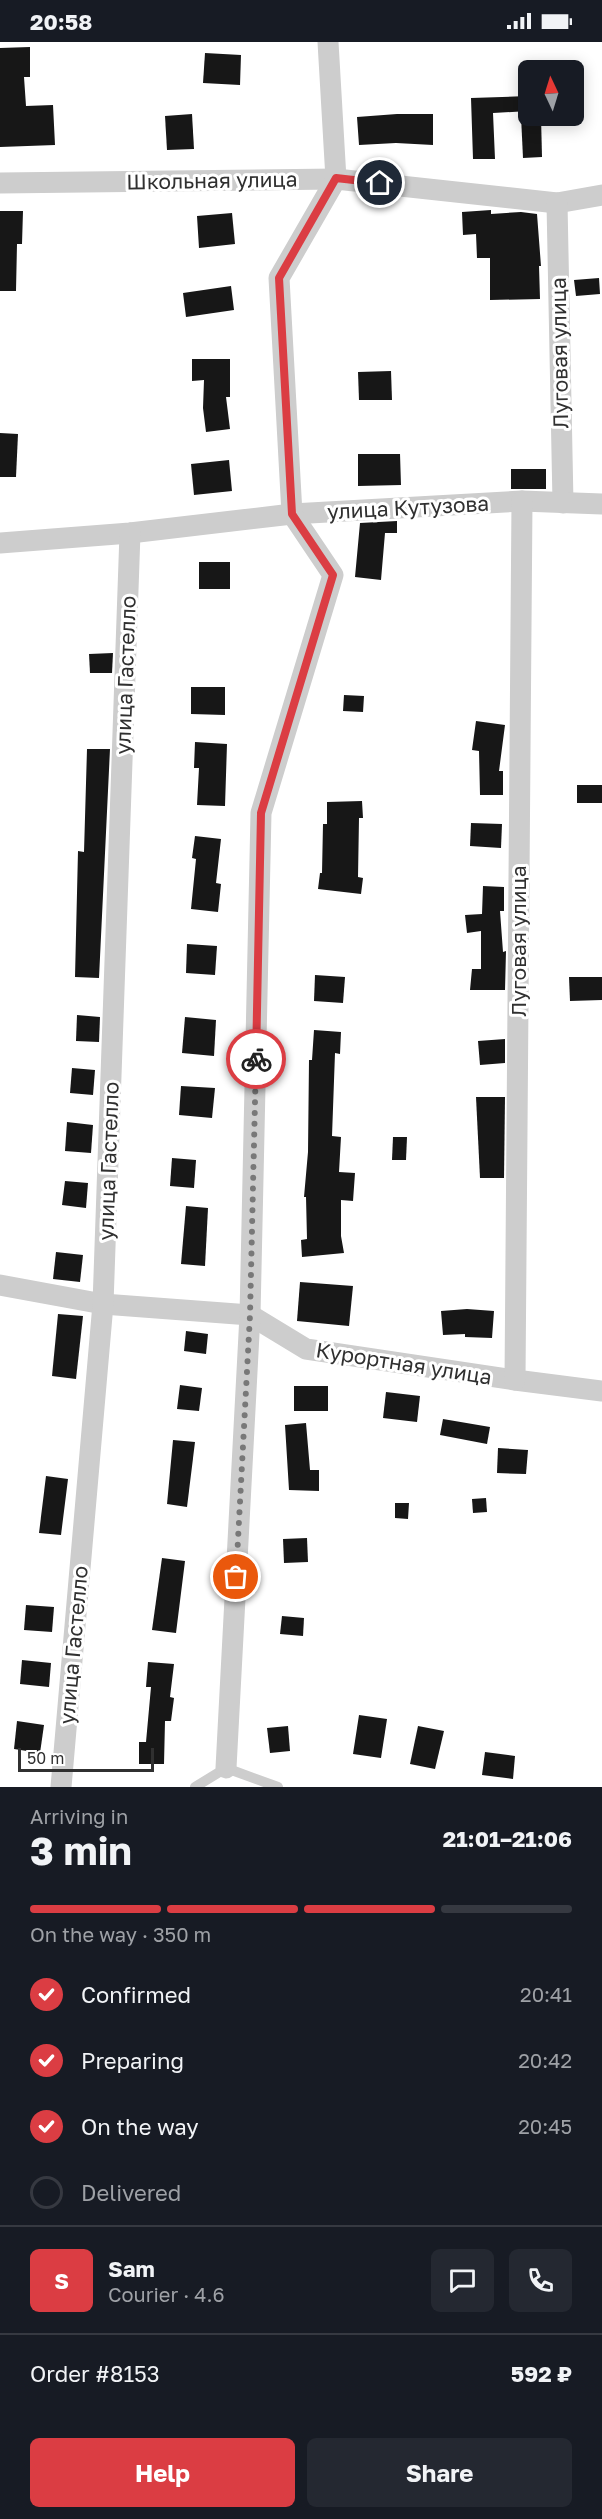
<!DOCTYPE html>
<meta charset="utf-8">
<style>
body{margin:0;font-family:"Golos Text",sans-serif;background:#242831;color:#f1f3f6;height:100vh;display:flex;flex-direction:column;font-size:22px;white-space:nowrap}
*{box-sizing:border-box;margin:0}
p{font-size:20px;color:#9ea1a6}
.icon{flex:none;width:33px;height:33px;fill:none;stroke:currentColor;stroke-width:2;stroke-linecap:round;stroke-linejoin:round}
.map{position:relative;height:1745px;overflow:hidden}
.panel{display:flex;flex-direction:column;background:#171b24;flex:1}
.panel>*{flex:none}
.needle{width:39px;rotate:356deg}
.buttons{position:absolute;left:518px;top:18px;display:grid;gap:12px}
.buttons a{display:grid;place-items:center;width:66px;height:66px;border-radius:9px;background:#171b24;box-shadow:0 3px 15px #0003;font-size:30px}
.scale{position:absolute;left:18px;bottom:15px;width:136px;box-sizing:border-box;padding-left:6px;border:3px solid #303030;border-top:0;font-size:16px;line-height:21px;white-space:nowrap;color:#303030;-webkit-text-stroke:4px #fff;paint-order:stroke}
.pin{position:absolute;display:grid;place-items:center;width:51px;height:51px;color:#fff;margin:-26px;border:3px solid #fff;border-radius:50%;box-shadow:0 2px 6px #0007}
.courier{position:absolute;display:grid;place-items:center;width:60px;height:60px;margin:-30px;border:4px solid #db3d43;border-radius:50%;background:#fff;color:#222;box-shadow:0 2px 8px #0007}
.overview em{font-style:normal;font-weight:700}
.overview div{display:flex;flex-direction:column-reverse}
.overview{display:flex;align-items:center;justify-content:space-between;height:102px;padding:0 30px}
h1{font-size:39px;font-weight:700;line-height:45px}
.bar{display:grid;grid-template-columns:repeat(4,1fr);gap:9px 6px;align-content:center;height:72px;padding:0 30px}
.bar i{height:8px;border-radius:4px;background:#363941}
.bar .selected{background:#db3d43}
.bar p{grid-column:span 4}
.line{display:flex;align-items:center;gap:15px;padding:0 30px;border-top:2px solid #363941}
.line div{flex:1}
.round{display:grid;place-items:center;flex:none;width:63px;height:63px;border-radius:9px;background:#242831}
ol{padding:0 30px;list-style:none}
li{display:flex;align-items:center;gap:18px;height:66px}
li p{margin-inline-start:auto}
li .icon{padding:6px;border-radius:50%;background:#db3d43;color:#fff;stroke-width:4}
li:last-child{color:#9ea1a6}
li i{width:33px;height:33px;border:3px solid #363941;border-radius:50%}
.button{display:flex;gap:12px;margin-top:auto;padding:12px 30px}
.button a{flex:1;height:69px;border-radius:9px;background:#db3d43;color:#fff;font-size:24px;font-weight:700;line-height:69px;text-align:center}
.button a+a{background:#242831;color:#f1f3f6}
.status{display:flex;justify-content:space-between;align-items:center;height:42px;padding:0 30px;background:#171b24;direction:ltr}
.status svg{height:16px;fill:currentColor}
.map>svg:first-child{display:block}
</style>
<div class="status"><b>20:58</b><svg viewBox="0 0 49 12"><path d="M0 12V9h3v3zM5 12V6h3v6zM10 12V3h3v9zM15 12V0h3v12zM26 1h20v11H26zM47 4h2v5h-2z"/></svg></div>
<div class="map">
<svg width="602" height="1745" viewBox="0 0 602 1745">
<rect width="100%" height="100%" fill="#fff"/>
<!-- building -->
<g fill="#171717">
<path d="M30,5V35H24L26,64L53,63L55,103L0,105V6Z"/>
<path d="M205,11L241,13L240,43L203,41Z"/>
<path d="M528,54V69L493,71L495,117H473L471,56Z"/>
<path d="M192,72L194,107L167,108L165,74Z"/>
<path d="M397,72H433V103L396,101L359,103L357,75Z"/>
<path d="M521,74H541L542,115L523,116Z"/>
<path d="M491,168V172L521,170L537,172L541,224H539L540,257L490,258V216H477L476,192L463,193L462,170Z"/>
<path d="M0,169H23L22,202H17L16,249H0Z"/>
<path d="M232,171L235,202L199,206L197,174Z"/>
<path d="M599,236L600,252L576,254L574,238Z"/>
<path d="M231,244L234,268L186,275L183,251Z"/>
<path d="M192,317H230V355H226L230,387L206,390L203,366L204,338L192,339Z"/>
<path d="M391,329L392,358H359L358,330Z"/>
<path d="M0,391L18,392L16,435H0Z"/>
<path d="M358,412H400L401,443L358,444Z"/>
<path d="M229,418L232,449L194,453L191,422Z"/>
<rect x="511" y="427" width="35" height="20"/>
<path d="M397,479V491H385L381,538L355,535L360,481Z"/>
<rect x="199" y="520" width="31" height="27"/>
<path d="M113,611L112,631H90L89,612Z"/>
<path d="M191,645H225V673L191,672Z"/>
<path d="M344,653L364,654L363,670L343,669Z"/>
<path d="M476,679L505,683L499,729H503V753H480L479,709L472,708Z"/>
<path d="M195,700L227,702L225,764L197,763L199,726H194Z"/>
<path d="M87,707H110L99,936L75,935L78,809L84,810Z"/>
<rect x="577" y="743" width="25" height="18"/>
<path d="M362,759L363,776H359L358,835L363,836L361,852L318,847L320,831H322L323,782H327V760Z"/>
<path d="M471,781L502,782L501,806L470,804Z"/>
<path d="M195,794L221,797L216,841L221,842L218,870L191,867L196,817L192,816Z"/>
<path d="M483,844L504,845V869H500L503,910L506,909L505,948H470L472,927H481V889L467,891L465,873L482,872Z"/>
<path d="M187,902L217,904L215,933L186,931Z"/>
<path d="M315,933L345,935L343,961L314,959Z"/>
<path d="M569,935H602V958L570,959Z"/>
<path d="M77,973L100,975L99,1000L76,999Z"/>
<path d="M185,975L216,978L214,1014L182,1011Z"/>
<path d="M314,988L341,990L340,1012L335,1011L332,1094L341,1095L339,1130L355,1131L353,1159L341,1158V1194L344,1211L302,1215L301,1198L307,1197L306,1155H304L308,1110L309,1018H312Z"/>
<path d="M505,997V1021L480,1023L478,999Z"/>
<path d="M72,1026L95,1028L93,1053L70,1051Z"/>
<path d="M181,1044L215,1046L212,1076L179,1073Z"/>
<path d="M476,1055H505L504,1136H480Z"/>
<path d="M67,1080L93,1083L91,1111L65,1109Z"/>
<path d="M393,1095H407L406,1118H392Z"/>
<path d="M172,1116L196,1118L194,1146L170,1144Z"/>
<path d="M65,1139L88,1141L86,1166L62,1163Z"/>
<path d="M186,1164L208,1166L205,1224L181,1222Z"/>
<path d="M56,1210L83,1213L80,1240L53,1237Z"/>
<path d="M300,1240L353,1244L349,1284L297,1279Z"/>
<path d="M467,1267L494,1269L492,1296L465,1295V1292L443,1293L441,1269Z"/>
<path d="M58,1272L83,1274L76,1337L52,1334Z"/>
<path d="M186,1289L208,1292L206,1312L184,1309Z"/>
<path d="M180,1343L202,1346L199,1369L177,1367Z"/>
<rect x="294" y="1344" width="34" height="25"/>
<path d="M386,1350L420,1354L417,1380L383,1376Z"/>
<path d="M443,1377L490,1385L487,1402L440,1393Z"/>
<path d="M306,1381L310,1428H319V1449L289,1448L285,1383Z"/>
<path d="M173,1398L195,1400L187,1465L167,1462Z"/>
<path d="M498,1406L528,1408L526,1432L497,1431Z"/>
<path d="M46,1434L68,1437L61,1493L39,1491Z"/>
<path d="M486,1456L487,1470L473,1471L472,1457Z"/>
<path d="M395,1461H409L408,1477L395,1476Z"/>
<path d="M307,1496L308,1520L284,1521L283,1497Z"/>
<path d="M162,1516L185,1519L176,1591L152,1588Z"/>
<path d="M26,1563L54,1565L52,1590L24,1588Z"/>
<path d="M282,1574L304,1576L303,1594L280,1592Z"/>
<path d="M22,1618L51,1621L49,1645L20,1642Z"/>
<path d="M148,1620L174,1622L170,1655L174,1656L171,1679H165L164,1722H139V1700H146L151,1645H146Z"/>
<path d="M359,1673L387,1677L381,1716L353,1712Z"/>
<path d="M17,1679L44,1683L40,1711L14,1707Z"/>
<path d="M288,1684L290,1709L270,1711L267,1686Z"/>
<path d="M418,1684L444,1689L435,1727L410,1722Z"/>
<path d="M485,1710L515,1714L513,1737L482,1733Z"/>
</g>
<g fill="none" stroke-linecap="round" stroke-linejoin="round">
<!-- lane -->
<path stroke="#cdcdcd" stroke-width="10" d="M195,1745L226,1726L278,1745"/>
<!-- street -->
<g stroke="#cdcdcd" stroke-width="21">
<path d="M0,141L336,137L557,161L602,153"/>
<path d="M557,161L563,461"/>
<path d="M0,501L130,491L292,472L522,459L602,462"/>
<path d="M0,1243L103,1262L250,1273L306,1307L515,1338L602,1349"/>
<path d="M515,1338L522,459"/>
<path d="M226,1726L250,1273L261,771L333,533L292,472L279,236L336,137L328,0"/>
<path d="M61,1745L103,1262L130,491"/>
</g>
</g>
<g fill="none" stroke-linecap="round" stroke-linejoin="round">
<!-- done -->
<path stroke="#787878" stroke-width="6" stroke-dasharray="0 10.8" d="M236,1535L250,1273L256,1017"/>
<!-- route -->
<path stroke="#db3d43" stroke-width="8" d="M256,1017L261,771L333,533L292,472L279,236L336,136L380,141"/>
</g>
<g text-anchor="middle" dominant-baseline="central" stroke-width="6" stroke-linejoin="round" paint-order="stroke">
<!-- street labels -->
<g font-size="21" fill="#303030" stroke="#fff">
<text transform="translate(212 138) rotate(-1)">Школьная улица</text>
<text transform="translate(559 311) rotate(-91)">Луговая улица</text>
<text transform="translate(408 465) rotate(-3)">улица Кутузова</text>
<text transform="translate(125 633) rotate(-88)">улица Гастелло</text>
<text transform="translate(518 899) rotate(-90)">Луговая улица</text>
<text transform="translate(108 1119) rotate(-88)">улица Гастелло</text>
<text transform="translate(404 1321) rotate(9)">Курортная улица</text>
<text transform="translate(73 1603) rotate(-85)">улица Гастелло</text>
</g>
</g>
</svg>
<div class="buttons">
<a><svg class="needle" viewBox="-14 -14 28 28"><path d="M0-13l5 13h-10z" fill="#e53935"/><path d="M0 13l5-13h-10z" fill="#9ea1a6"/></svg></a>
</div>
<div class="scale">50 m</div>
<div class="pin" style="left:236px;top:1535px;background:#ea580c"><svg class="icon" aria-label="bag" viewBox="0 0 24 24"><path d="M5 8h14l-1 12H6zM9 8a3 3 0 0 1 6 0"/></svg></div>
<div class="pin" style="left:380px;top:141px;background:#1f2937"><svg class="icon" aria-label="home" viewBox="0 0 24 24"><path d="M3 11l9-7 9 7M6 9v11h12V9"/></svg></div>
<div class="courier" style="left:256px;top:1017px"><svg class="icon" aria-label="bike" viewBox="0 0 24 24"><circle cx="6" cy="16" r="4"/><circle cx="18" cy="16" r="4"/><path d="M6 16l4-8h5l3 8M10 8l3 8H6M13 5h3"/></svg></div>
</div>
<section class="panel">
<div class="overview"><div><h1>3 min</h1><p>Arriving in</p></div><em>21:01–21:06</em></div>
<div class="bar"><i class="selected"></i><i class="selected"></i><i class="selected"></i><i></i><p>On the way · 350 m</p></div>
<ol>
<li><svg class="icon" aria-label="check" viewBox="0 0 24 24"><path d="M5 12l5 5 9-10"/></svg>Confirmed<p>20:41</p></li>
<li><svg class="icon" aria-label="check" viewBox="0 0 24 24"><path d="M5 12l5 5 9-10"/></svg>Preparing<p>20:42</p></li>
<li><svg class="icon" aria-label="check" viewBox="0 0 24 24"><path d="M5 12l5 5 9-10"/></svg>On the way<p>20:45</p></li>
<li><i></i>Delivered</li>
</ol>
<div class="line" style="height:108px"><b class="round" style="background:#db3d43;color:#fff">S</b><div><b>Sam</b><p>Courier · 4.6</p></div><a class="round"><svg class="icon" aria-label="chat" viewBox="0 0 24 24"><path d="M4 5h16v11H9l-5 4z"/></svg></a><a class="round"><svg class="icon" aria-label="phone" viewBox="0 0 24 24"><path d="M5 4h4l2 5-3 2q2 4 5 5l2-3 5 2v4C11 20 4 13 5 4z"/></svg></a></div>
<div class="line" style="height:78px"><div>Order #8153</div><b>592 ₽</b></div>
<div class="button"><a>Help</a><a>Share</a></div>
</section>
